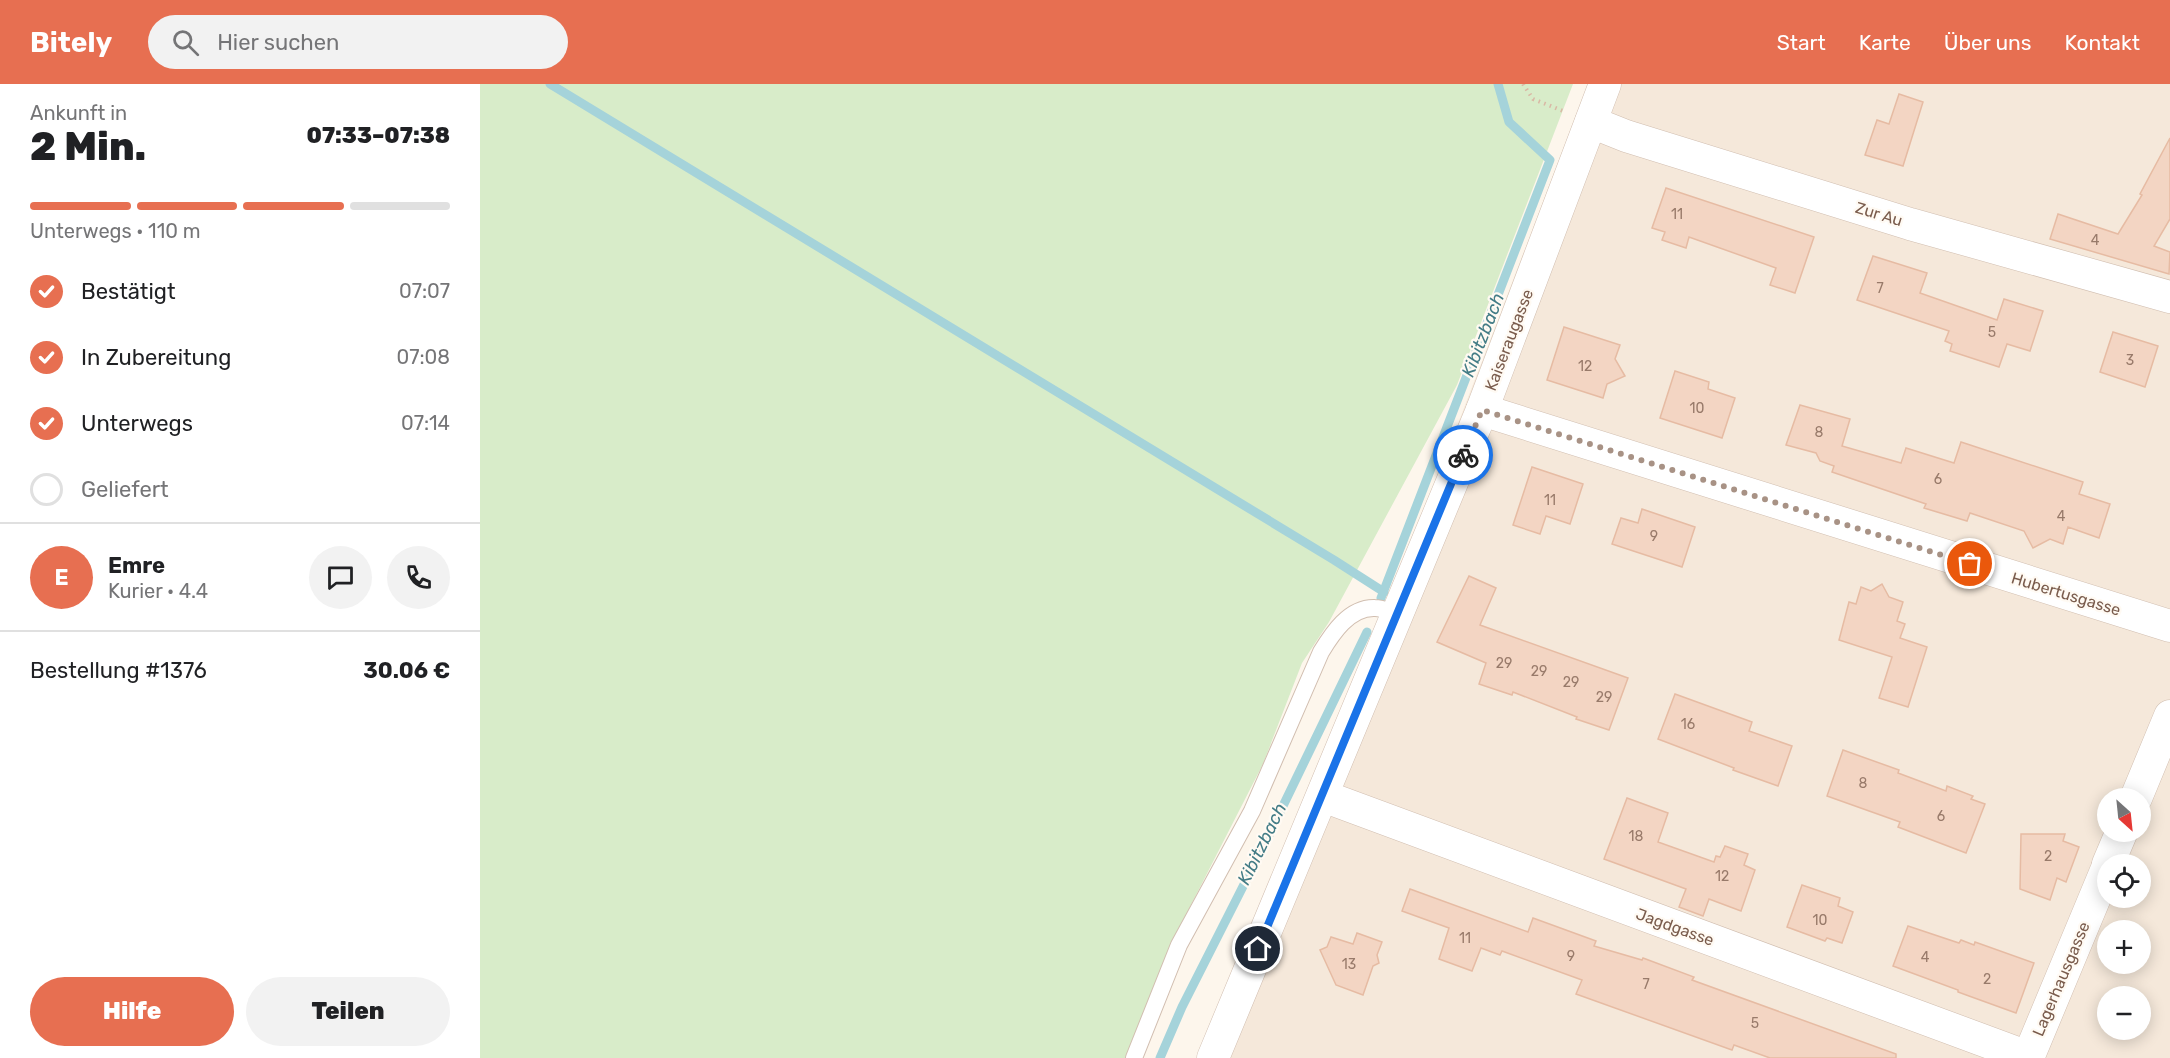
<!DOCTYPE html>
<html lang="de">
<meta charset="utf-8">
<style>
body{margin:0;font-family:Rubik,sans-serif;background:#f2f2f2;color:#202124;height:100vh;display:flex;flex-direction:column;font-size:22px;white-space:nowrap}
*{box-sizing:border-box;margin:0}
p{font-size:20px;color:#757577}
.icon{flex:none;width:33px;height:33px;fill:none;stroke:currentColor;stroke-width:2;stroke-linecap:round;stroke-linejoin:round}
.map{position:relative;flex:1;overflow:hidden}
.details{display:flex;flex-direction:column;background:#fff;width:480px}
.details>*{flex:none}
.needle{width:39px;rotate:153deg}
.tools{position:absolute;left:1617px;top:704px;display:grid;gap:12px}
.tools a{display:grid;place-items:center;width:54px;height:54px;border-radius:50%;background:#fff;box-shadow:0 3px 15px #0003;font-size:30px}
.pin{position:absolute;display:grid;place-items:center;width:51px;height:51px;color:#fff;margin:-26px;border:3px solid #fff;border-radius:50%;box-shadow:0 2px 6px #0007}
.courier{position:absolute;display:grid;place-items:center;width:60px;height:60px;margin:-30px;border:4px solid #1a73e8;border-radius:50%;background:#fff;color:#222;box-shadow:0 2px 8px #0007}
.head em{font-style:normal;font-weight:800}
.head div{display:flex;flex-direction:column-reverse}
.head{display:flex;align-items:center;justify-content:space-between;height:102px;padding:0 30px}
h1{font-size:39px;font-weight:800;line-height:45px}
.bar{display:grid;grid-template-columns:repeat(4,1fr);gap:9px 6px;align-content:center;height:72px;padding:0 30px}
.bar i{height:8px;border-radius:4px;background:#e0e0e0}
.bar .on{background:#e76f51}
.bar p{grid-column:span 4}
.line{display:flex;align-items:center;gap:15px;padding:0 30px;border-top:2px solid #e0e0e0}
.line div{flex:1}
.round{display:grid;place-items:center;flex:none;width:63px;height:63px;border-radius:32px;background:#f2f2f2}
ol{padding:0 30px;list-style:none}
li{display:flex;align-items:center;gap:18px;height:66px}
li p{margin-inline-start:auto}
li .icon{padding:6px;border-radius:50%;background:#e76f51;color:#fff;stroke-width:4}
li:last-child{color:#757577}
li i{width:33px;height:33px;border:3px solid #e0e0e0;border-radius:50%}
.primary-button{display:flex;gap:12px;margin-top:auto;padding:12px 30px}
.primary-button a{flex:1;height:69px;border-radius:36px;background:#e76f51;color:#fff;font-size:24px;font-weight:800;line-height:69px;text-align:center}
.primary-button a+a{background:#f2f2f2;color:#202124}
header{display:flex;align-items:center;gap:36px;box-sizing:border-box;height:84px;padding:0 30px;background:#e76f51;color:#fff}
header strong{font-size:28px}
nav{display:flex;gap:33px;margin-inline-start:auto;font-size:21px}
.search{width:420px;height:54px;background:#f2f2f2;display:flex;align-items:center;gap:15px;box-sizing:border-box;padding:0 21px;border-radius:33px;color:#757577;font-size:22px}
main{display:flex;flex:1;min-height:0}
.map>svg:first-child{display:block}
</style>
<header>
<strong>Bitely</strong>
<div class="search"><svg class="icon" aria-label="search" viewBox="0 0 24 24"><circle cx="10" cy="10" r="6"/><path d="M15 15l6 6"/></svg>Hier suchen</div>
<nav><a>Start</a><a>Karte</a><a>Über uns</a><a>Kontakt</a></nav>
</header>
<main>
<section class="details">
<div class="head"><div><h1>2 Min.</h1><p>Ankunft in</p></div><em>07:33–07:38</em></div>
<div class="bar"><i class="on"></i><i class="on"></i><i class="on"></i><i></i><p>Unterwegs · 110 m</p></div>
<ol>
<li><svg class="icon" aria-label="check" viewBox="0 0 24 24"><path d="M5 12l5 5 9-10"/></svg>Bestätigt<p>07:07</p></li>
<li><svg class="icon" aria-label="check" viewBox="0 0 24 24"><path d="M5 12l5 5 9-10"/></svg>In Zubereitung<p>07:08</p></li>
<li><svg class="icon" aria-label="check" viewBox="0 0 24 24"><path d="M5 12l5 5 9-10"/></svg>Unterwegs<p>07:14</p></li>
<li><i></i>Geliefert</li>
</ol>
<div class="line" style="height:108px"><b class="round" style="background:#e76f51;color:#fff">E</b><div><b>Emre</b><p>Kurier · 4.4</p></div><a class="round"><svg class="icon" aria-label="chat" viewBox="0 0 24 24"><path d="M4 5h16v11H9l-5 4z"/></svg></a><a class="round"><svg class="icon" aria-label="phone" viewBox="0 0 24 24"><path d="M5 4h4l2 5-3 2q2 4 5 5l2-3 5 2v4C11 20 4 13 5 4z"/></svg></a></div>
<div class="line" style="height:78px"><div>Bestellung #1376</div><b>30.06 €</b></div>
<div class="primary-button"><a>Hilfe</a><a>Teilen</a></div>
</section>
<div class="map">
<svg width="1690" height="974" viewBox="0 0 1690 974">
<rect width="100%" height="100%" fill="#fdf6ec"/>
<!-- residential -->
<path fill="#f5e8da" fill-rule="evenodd" d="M1108,0H1690V974H725L847,682ZM1628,714H1660V747H1628ZM1628,780H1660V813H1628ZM1628,846H1660V879H1628ZM1628,912H1660V945H1628Z"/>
<!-- green -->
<path fill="#d8ecc9" d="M0,0H1093L977,301L849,538L822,579L783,680L693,856L645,974H0Z"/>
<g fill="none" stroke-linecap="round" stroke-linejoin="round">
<!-- stream -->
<g stroke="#a5d3da" stroke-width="9">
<path d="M70,0L854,476L904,508"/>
<path d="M901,514L1070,76L1029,38L1018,0"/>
<path d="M680,974L702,923L788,753L887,548"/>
</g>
</g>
<!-- building -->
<g fill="#f3d5c3" stroke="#e6bba3" stroke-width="1.5">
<path d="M1419,10L1443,18L1423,82L1385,71L1397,36L1409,40Z"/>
<path d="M1690,54V135L1674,162L1690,168L1689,190L1570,155L1578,130L1638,150L1662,111L1660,110Z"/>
<path d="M1186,104L1334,153L1315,209L1290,201L1296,184L1209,153L1206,164L1182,156L1185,148L1172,144Z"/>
<path d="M1393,172L1447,189L1440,209L1517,236L1524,215L1563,227L1550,267L1527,260L1519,283L1470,267L1472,260L1465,257L1469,247L1377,216Z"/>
<path d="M1084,243L1140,261L1135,275L1145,292L1127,300L1123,314L1067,296Z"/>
<path d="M1633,248L1678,262L1665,303L1620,288Z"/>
<path d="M1195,287L1229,298L1228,305L1255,314L1242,354L1180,334Z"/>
<path d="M1320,321L1370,335L1362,362L1421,379L1426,364L1474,379L1481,358L1603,398L1599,410L1630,420L1619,454L1588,443L1583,460L1570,455L1553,464L1544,447L1490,429L1487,437L1444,424L1446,420L1352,388L1354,382L1340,377L1336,369L1306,361Z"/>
<path d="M1052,383L1103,400L1090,440L1066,432L1060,450L1033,441Z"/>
<path d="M1162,425L1215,443L1202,483L1132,460L1141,434L1158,439Z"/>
<path d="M989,492L1016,504L1000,541L1148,594L1129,646L1096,635L1097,633L1033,608L1032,611L999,600L1006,579L957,558Z"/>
<path d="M1402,500L1409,513L1423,518L1417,537L1425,540L1420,554L1447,563L1428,623L1399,614L1412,573L1359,556L1369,518L1376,520L1381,503L1391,507Z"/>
<path d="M1195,610L1272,638L1269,647L1312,662L1298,702L1253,686L1254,684L1178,655Z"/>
<path d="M1363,666L1419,686L1418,689L1466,707L1467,702L1493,712L1491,715L1505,720L1486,769L1418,743L1420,738L1347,712Z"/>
<path d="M1147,714L1188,729L1178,758L1234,778L1236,772L1240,773L1245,762L1268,770L1264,781L1275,786L1261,827L1229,815L1223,832L1199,823L1206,805L1124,775Z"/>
<path d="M1541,750H1585L1583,757L1599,763L1586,798L1577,794L1570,816L1540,805Z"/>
<path d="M1322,801L1360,814L1358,822L1373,828L1362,859L1347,854L1345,857L1307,843Z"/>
<path d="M930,805L1048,848L1053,834L1116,857L1114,862L1162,876L1163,874L1214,893L1212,896L1416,970V974H1290L1254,961L1252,966L1096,910L1102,896L1022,867L1020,871L1001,864L992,887L959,875L969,844L922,827Z"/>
<path d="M1428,842L1479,859L1481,856L1494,861L1495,858L1554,879L1536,929L1489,912L1478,908V906L1413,882Z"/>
<path d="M877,849L902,858L897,871L899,879L893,882L883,911L856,901L840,866L847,863L851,853L873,860Z"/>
</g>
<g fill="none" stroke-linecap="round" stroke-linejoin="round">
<!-- service casing -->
<g stroke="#d1beb0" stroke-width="18">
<path id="service" d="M654,974L699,861L772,727L841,568C852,550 869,523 895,524C902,524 911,528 918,530"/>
</g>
<!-- minor casing -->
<g stroke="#d1beb0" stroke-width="33">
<g id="minor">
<path d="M1111,38L1146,52L1430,140L1690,213"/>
<path d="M1002,326L1690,542"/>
<path d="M843,712L1548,973"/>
<path d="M1656,714L1690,632"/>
<path d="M1628,780L1642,747"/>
<path d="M733,974L1002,326L1125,0"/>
<path d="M1548,974L1628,782"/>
</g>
</g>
<!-- path -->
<path stroke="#d9b8a5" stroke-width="4" stroke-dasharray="1.5 4.5" stroke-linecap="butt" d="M1043,0L1053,15L1083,27"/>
<!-- service -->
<use href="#service" stroke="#fff" stroke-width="16"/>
<!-- minor -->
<use href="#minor" stroke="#fff" stroke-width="32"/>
</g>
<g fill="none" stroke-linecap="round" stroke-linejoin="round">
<!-- done -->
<path stroke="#a89285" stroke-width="6" stroke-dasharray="0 10.8" d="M983,371L1002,326L1490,480"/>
<!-- route -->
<path stroke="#1a73e8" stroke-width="8" d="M778,865L983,371"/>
</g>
<g text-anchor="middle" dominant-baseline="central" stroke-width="4.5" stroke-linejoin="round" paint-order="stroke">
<!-- number labels -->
<g font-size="14" fill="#987a6a">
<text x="1197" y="130">11</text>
<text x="1615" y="156">4</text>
<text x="1400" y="204">7</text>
<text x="1512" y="248">5</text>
<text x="1650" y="276">3</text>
<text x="1105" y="282">12</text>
<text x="1217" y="324">10</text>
<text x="1339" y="348">8</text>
<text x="1458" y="395">6</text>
<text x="1070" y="416">11</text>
<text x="1581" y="432">4</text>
<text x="1174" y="452">9</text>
<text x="1024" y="579">29</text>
<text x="1059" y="587">29</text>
<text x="1091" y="598">29</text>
<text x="1124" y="613">29</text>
<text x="1208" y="640">16</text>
<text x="1383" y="699">8</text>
<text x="1461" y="732">6</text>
<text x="1156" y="752">18</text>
<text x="1568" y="772">2</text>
<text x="1242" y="792">12</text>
<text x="1340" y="836">10</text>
<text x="985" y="854">11</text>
<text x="1091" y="872">9</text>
<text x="1445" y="873">4</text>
<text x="869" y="880">13</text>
<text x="1507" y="895">2</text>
<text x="1166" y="900">7</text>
<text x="1275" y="939">5</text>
</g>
<!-- street labels -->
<g font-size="16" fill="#7a5c4d" stroke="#fffaf3">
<text transform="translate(1399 130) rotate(17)">Zur Au</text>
<text transform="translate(1029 256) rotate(-69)">Kaiseraugasse</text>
<text transform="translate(1586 510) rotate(17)">Hubertusgasse</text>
<text transform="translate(1195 843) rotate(20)">Jagdgasse</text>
<text transform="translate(1581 895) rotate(-67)">Lagerhausgasse</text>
</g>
<!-- water labels -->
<g font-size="18" font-style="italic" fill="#437c86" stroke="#fffaf3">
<text transform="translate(1003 251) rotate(-69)">Kibitzbach</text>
<text transform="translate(782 760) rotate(-64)">Kibitzbach</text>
</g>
</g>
</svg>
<div class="tools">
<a><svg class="needle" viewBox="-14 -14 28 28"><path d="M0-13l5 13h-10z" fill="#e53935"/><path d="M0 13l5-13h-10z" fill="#757577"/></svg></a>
<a><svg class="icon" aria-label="locate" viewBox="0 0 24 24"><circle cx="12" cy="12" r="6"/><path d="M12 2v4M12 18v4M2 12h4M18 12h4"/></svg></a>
<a>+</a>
<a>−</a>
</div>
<div class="pin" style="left:1490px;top:480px;background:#ea580c"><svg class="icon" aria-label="bag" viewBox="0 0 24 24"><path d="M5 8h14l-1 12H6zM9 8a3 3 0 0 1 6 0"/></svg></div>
<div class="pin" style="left:778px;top:865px;background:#1f2937"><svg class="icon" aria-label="home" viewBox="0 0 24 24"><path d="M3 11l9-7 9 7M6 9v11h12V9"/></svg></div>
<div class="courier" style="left:983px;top:371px"><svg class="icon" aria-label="bike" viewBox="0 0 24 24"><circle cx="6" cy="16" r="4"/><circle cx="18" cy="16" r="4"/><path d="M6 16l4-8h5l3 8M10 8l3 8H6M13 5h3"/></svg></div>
</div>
</main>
